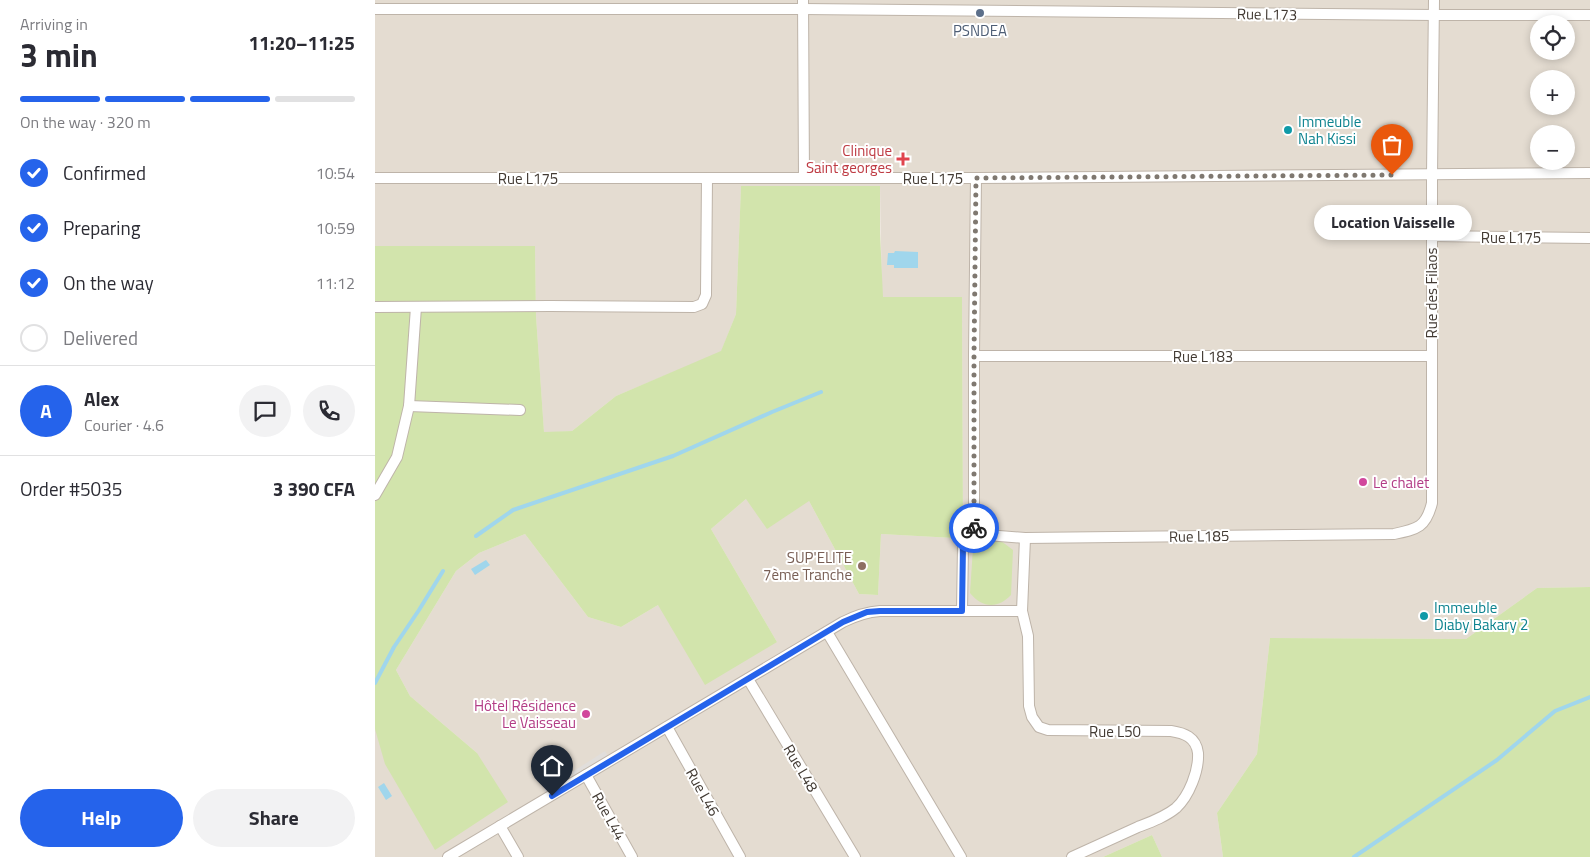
<!DOCTYPE html>
<meta charset="utf-8">
<style>
body{margin:0;font-family:"Titillium Web",sans-serif;background:#f2f2f3;color:#2b2b33;height:100vh;display:flex;flex-direction:column;font-size:19px;white-space:nowrap}
*{box-sizing:border-box;margin:0}
p{font-size:16px;color:#7c7c81}
.icon{flex:none;width:28px;height:28px;fill:none;stroke:currentColor;stroke-width:2;stroke-linecap:round;stroke-linejoin:round}
.map{position:relative;flex:1;overflow:hidden}
.panel{display:flex;flex-direction:column;background:#fff;width:375px}
.panel>*{flex:none}
.fabs{position:absolute;left:1155px;top:15px;display:grid;gap:10px}
.fabs a{display:grid;place-items:center;width:45px;height:45px;border-radius:50%;background:#fff;box-shadow:0 2px 8px #0003;font-size:25px}
.pin{position:absolute;display:grid;place-items:center;width:42px;height:42px;color:#fff;margin:-51px -21px;border-radius:50% 50% 50% 0;rotate:-45deg;box-shadow:0 0 5px #0007}
.pin .icon{rotate:45deg}
.courier{position:absolute;display:grid;place-items:center;width:50px;height:50px;margin:-25px;border:4px solid #2563eb;border-radius:50%;background:#fff;color:#222;box-shadow:0 1px 6px #0007}
.bubble{position:absolute;height:35px;border-radius:18px;background:#fff;box-shadow:0 2px 8px #0003;font-size:16px;font-weight:700;line-height:35px;text-align:center}
.headline em{font-style:normal;font-weight:700}
.headline div{display:flex;flex-direction:column-reverse}
.headline{display:flex;align-items:center;justify-content:space-between;height:85px;padding:0 20px}
h1{font-size:32px;font-weight:700;line-height:38px}
.bar{display:grid;grid-template-columns:repeat(4,1fr);gap:8px 5px;align-content:center;height:60px;padding:0 20px}
.bar i{height:6px;border-radius:4px;background:#e1e1e2}
.bar .selected{background:#2563eb}
.bar p{grid-column:span 4}
.line{display:flex;align-items:center;gap:12px;padding:0 20px;border-top:1px solid #e1e1e2}
.line div{flex:1}
.round{display:grid;place-items:center;flex:none;width:52px;height:52px;border-radius:26px;background:#f2f2f3}
ol{padding:0 20px;list-style:none}
li{display:flex;align-items:center;gap:15px;height:55px}
li p{margin-inline-start:auto}
li .icon{padding:5px;border-radius:50%;background:#2563eb;color:#fff;stroke-width:4}
li:last-child{color:#7c7c81}
li i{width:28px;height:28px;border:2px solid #e1e1e2;border-radius:50%}
.action{display:flex;gap:10px;margin-top:auto;padding:10px 20px}
.action a{flex:1;height:58px;border-radius:30px;background:#2563eb;color:#fff;font-size:20px;font-weight:700;line-height:58px;text-align:center}
.action a+a{background:#f2f2f3;color:#2b2b33}
main{display:flex;flex:1;min-height:0}
.map>svg:first-child{display:block}
</style>
<main>
<section class="panel">
<div class="headline"><div><h1>3 min</h1><p>Arriving in</p></div><em>11:20–11:25</em></div>
<div class="bar"><i class="selected"></i><i class="selected"></i><i class="selected"></i><i></i><p>On the way · 320 m</p></div>
<ol>
<li><svg class="icon" aria-label="check" viewBox="0 0 24 24"><path d="M5 12l5 5 9-10"/></svg>Confirmed<p>10:54</p></li>
<li><svg class="icon" aria-label="check" viewBox="0 0 24 24"><path d="M5 12l5 5 9-10"/></svg>Preparing<p>10:59</p></li>
<li><svg class="icon" aria-label="check" viewBox="0 0 24 24"><path d="M5 12l5 5 9-10"/></svg>On the way<p>11:12</p></li>
<li><i></i>Delivered</li>
</ol>
<div class="line" style="height:90px"><b class="round" style="background:#2563eb;color:#fff">A</b><div><b>Alex</b><p>Courier · 4.6</p></div><a class="round"><svg class="icon" aria-label="chat" viewBox="0 0 24 24"><path d="M4 5h16v11H9l-5 4z"/></svg></a><a class="round"><svg class="icon" aria-label="phone" viewBox="0 0 24 24"><path d="M5 4h4l2 5-3 2q2 4 5 5l2-3 5 2v4C11 20 4 13 5 4z"/></svg></a></div>
<div class="line" style="height:65px"><div>Order #5035</div><b>3 390 CFA</b></div>
<div class="action"><a>Help</a><a>Share</a></div>
</section>
<div class="map">
<svg width="1215" height="857" viewBox="0 0 1215 857">
<rect width="100%" height="100%" fill="#f0eae2"/>
<!-- residential -->
<path fill="#e4dcd1" fill-rule="evenodd" d="M0,0H1215V587L1162,588L1091,639L895,638L882,754L842,813L848,857H787L777,835L728,857H0V729L102,753L35,696L21,670L81,571L104,553L150,534L213,617L246,627L283,605L402,642L336,529L371,499L434,501L484,594L503,595L506,534L579,538L588,525L587,297H507L505,186H366L361,314L346,352L241,396L197,431L169,433L161,316L160,246H0ZM1164,24H1191V51H1164ZM1164,79H1191V106H1164ZM1164,134H1191V161H1164Z"/>
<!-- green -->
<g fill="#d2e4ac">
<path d="M366,186H505V233L508,297H587L588,525L579,538L506,534L503,595L484,594L434,501L392,529L371,499L336,529L402,642L330,685L283,605L246,627L213,617L150,534L104,553L81,571L21,670L35,696L102,753L133,802L60,850L10,764L0,729V246H160L161,316L169,432L197,431L241,396L346,351L361,314Z"/>
<path d="M611,540L626,541L638,550L636,595C623,609 607,608 595,593L598,548Z"/>
<path d="M1215,587V857H848L842,813L882,754L895,638L1091,639L1162,588Z"/>
<path d="M777,835L787,857H728Z"/>
</g>
<!-- parking -->
<path fill="#e1dedb" d="M230,751L233,756L172,795L169,790Z"/>
<!-- water -->
<g fill="#a0d6ec">
<path d="M520,251L543,252V268H519V265H512L513,253H519Z"/>
<path d="M111,560L115,565L100,575L96,569Z"/>
<path d="M9,783L17,796L11,800L3,787Z"/>
</g>
<g fill="none" stroke-linecap="round" stroke-linejoin="round">
<!-- stream -->
<g stroke="#a0d6ec" stroke-width="4">
<path d="M101,536L138,510L298,456L397,412L446,392"/>
<path d="M0,683L19,647L44,610L68,571"/>
<path d="M979,857L1122,760L1180,711L1215,697"/>
</g>
<!-- minor casing -->
<g stroke="#beb4a9" stroke-width="12">
<g id="minor">
<path d="M428,0L429,178"/>
<path d="M0,9H428L1059,15H1215"/>
<path d="M0,178H601L1215,173"/>
<path d="M1057,236L1215,238"/>
<path d="M0,307L175,306L319,307L327,304L331,295L332,178"/>
<path d="M599,356H1056"/>
<path d="M34,406L145,410"/>
<path d="M0,495L22,457L34,406L41,307"/>
<path d="M599,534L650,538L1019,534C1043,529 1051,527 1057,503V175L1059,0"/>
<path d="M599,534V356L601,178"/>
<path d="M650,538L647,611L653,636L654,706L657,717L664,727L673,730L796,731C809,733 821,737 823,753C824,771 814,796 801,808C790,817 776,822 763,827C741,837 719,847 697,857"/>
<path d="M587,611L588,545L592,538L599,534"/>
<path d="M452,632L586,857"/>
<path d="M373,679L480,857"/>
<path d="M292,727L365,857"/>
<path d="M211,775L257,857"/>
<path d="M125,826L143,857"/>
<path d="M73,857L468,622C480,616 491,612 505,611H647"/>
</g>
</g>
<!-- minor -->
<use href="#minor" stroke="#fff" stroke-width="10"/>
</g>
<g fill="none" stroke-linecap="round" stroke-linejoin="round">
<!-- done -->
<path stroke="#7f7870" stroke-width="5" stroke-dasharray="0 9" d="M599,528V356L601,178L1017,175"/>
<!-- route -->
<path stroke="#2563eb" stroke-width="6" d="M177,796L468,622L492,612L505,611H587L588,545L592,538L599,534V528"/>
</g>
<!-- markers -->
<circle fill="#5c6f8a" stroke="#fff" stroke-width="2" cx="605" cy="13" r="5"/>
<g fill="#0f9aa8" stroke="#fff" stroke-width="2">
<circle cx="913" cy="130" r="5"/>
<circle cx="1049" cy="616" r="5"/>
</g>
<path fill="#e0444e" stroke="#fff" stroke-width="2" d="M525.5 151.5h5v5h5v5h-5v5h-5v-5h-5v-5h5z"/>
<g fill="#d1479c" stroke="#fff" stroke-width="2">
<circle cx="988" cy="482" r="5"/>
<circle cx="211" cy="714" r="5"/>
</g>
<circle fill="#8d6e63" stroke="#fff" stroke-width="2" cx="487" cy="566" r="5"/>
<g text-anchor="middle" dominant-baseline="central" stroke-width="4" stroke-linejoin="round" paint-order="stroke">
<!-- street labels -->
<g font-size="15" fill="#423a33" stroke="#fff">
<text transform="translate(892 14) rotate(1)">Rue L173</text>
<text x="153" y="178">Rue L175</text>
<text x="558" y="178">Rue L175</text>
<text x="1136" y="237">Rue L175</text>
<text transform="translate(1056 293) rotate(-90)">Rue des Filaos</text>
<text x="828" y="356">Rue L183</text>
<text transform="translate(824 536) rotate(-1)">Rue L185</text>
<text x="740" y="731">Rue L50</text>
<text transform="translate(426 768) rotate(59)">Rue L48</text>
<text transform="translate(328 792) rotate(61)">Rue L46</text>
<text transform="translate(234 816) rotate(61)">Rue L44</text>
</g>
<!-- service labels -->
<g font-size="15" fill="#4e5e75" stroke="#fff">
<text x="605" y="30">PSNDEA</text>
</g>
<!-- culture labels -->
<g font-size="15" fill="#0d838f" stroke="#fff" text-anchor="start">
<text x="923" y="121">Immeuble<tspan x="923" dy="17">Nah Kissi</tspan></text>
<text x="1059" y="607">Immeuble<tspan x="1059" dy="17">Diaby Bakary 2</tspan></text>
</g>
<!-- health labels -->
<g font-size="15" fill="#be3a42" stroke="#fff" text-anchor="end">
<text x="517" y="150">Clinique<tspan x="517" dy="17">Saint georges</tspan></text>
</g>
<!-- hotel labels -->
<g font-size="15" fill="#b23c85" stroke="#fff" text-anchor="start">
<text x="998" y="482">Le chalet</text>
<text x="201" y="705" text-anchor="end">Hôtel Résidence<tspan x="201" dy="17">Le Vaisseau</tspan></text>
</g>
<!-- education labels -->
<g font-size="15" fill="#785e54" stroke="#fff" text-anchor="end">
<text x="477" y="557">SUP'ELITE<tspan x="477" dy="17">7ème Tranche</tspan></text>
</g>
</g>
</svg>
<div class="fabs">
<a><svg class="icon" aria-label="locate" viewBox="0 0 24 24"><circle cx="12" cy="12" r="6"/><path d="M12 2v4M12 18v4M2 12h4M18 12h4"/></svg></a>
<a>+</a>
<a>−</a>
</div>
<div class="pin" style="left:1017px;top:175px;background:#ea580c"><svg class="icon" aria-label="bag" viewBox="0 0 24 24"><path d="M5 8h14l-1 12H6zM9 8a3 3 0 0 1 6 0"/></svg></div>
<div class="pin" style="left:177px;top:796px;background:#1f2937"><svg class="icon" aria-label="home" viewBox="0 0 24 24"><path d="M3 11l9-7 9 7M6 9v11h12V9"/></svg></div>
<div class="courier" style="left:599px;top:528px"><svg class="icon" aria-label="bike" viewBox="0 0 24 24"><circle cx="6" cy="16" r="4"/><circle cx="18" cy="16" r="4"/><path d="M6 16l4-8h5l3 8M10 8l3 8H6M13 5h3"/></svg></div>
<div class="bubble" style="left:939px;top:205px;width:158px">Location Vaisselle</div>
</div>
</main>
